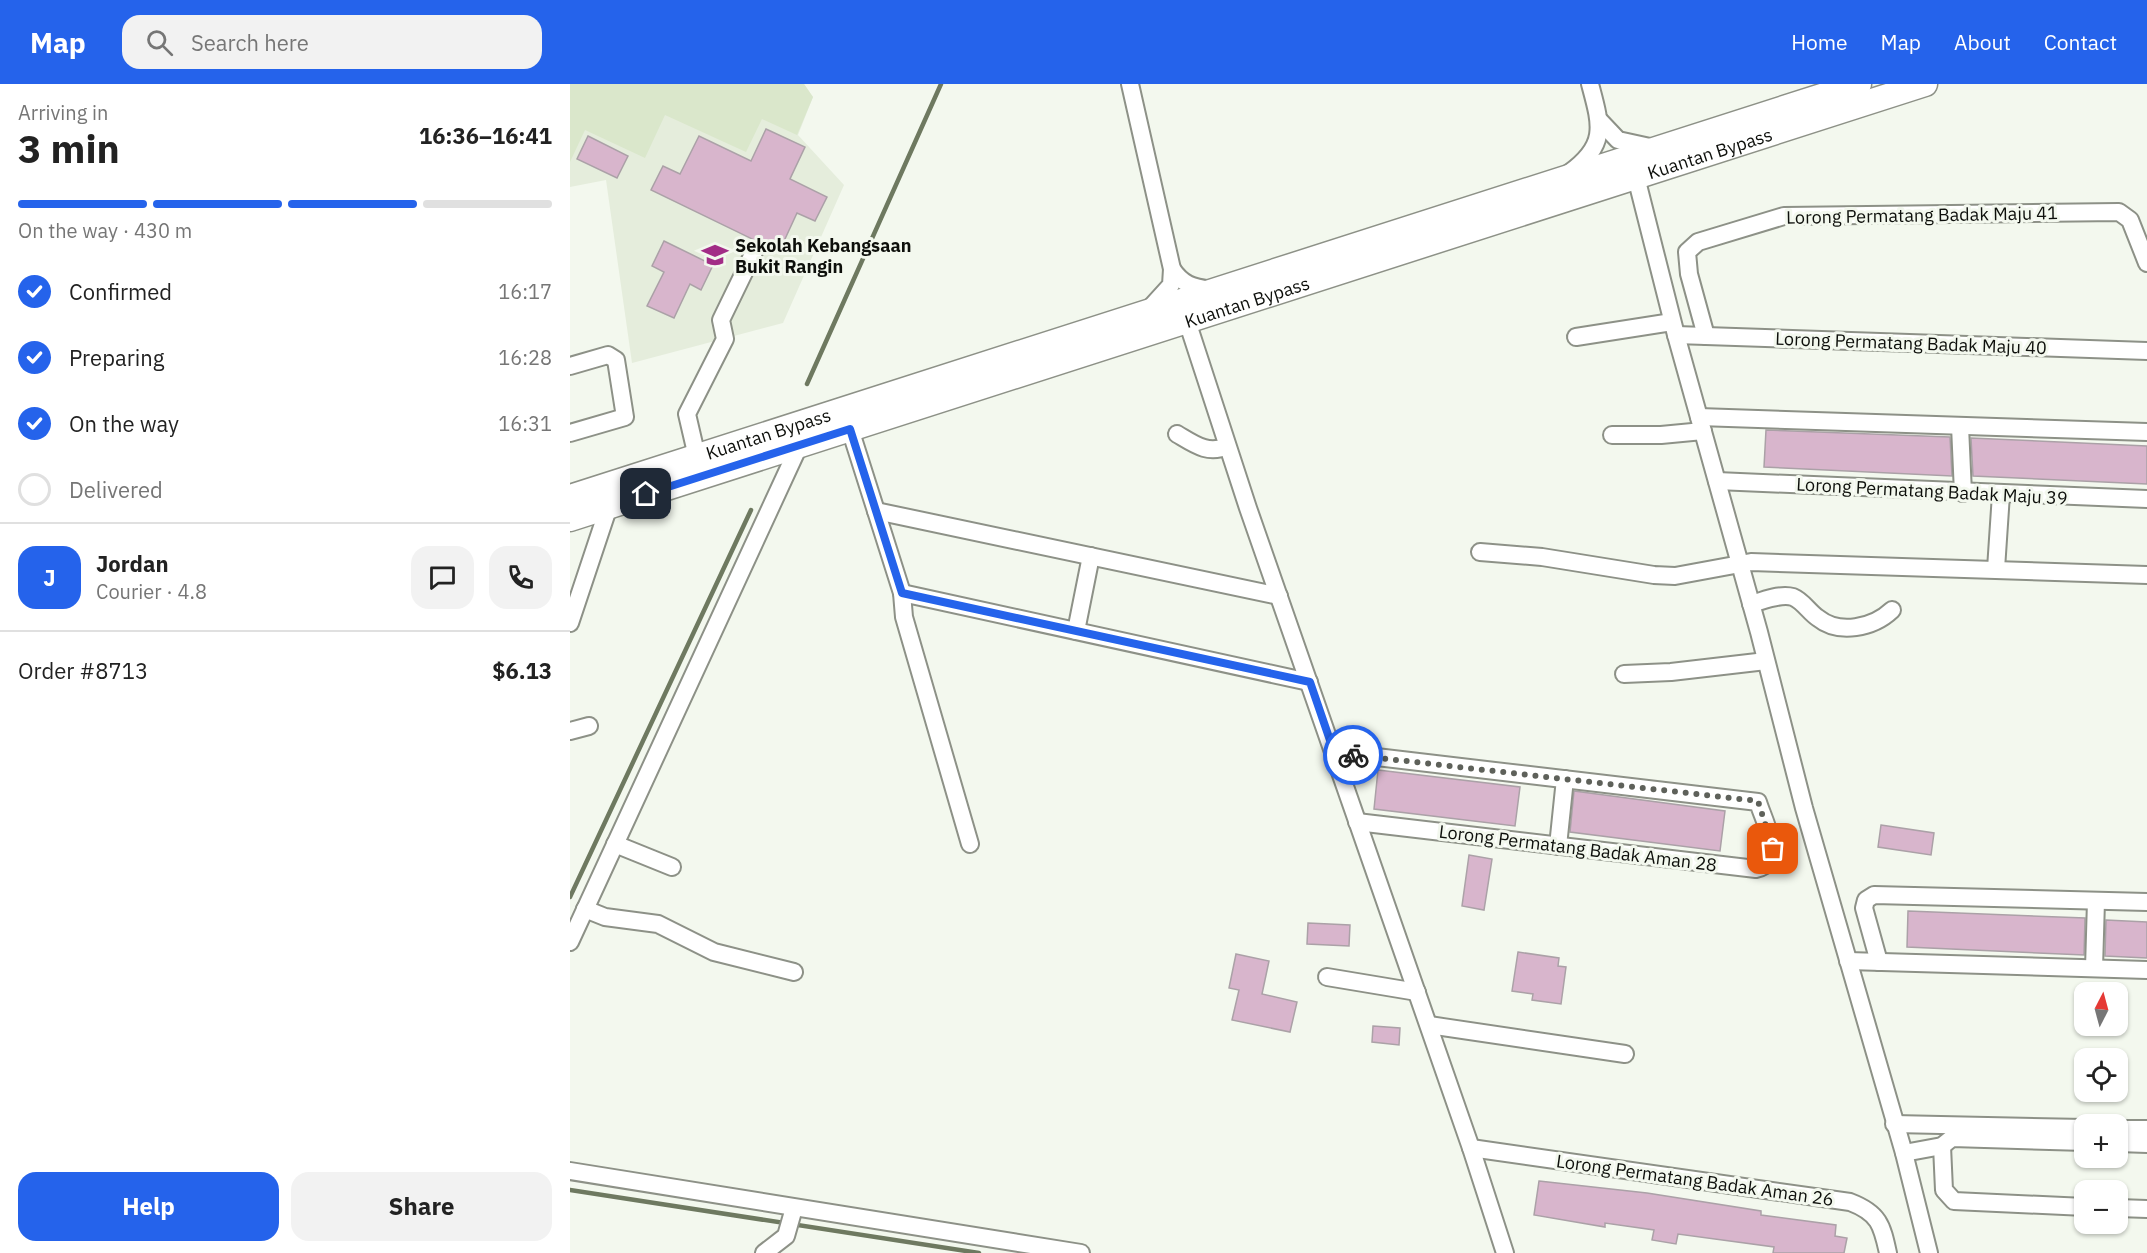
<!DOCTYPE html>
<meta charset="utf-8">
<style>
body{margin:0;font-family:"IBM Plex Sans",sans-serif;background:#f2f2f2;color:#222;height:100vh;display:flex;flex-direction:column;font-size:22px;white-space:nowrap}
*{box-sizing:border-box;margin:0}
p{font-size:20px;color:#767676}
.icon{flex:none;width:33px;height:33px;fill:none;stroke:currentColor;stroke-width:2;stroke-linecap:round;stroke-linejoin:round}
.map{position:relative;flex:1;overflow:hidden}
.details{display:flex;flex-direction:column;background:#fff;width:570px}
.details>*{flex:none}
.needle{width:39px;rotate:6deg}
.fabs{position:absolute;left:1504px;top:898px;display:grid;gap:12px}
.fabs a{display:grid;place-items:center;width:54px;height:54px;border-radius:12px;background:#fff;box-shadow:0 2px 4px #0004;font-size:30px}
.pin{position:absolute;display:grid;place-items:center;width:51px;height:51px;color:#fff;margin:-26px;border-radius:12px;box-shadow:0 3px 9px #0006}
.courier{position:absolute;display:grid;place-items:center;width:60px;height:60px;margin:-30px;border:4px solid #2563eb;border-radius:50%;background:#fff;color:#222;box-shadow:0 2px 8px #0007}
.overview em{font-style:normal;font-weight:800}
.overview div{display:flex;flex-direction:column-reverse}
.overview{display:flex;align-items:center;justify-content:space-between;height:102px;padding:0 18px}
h1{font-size:39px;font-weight:800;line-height:45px}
.bar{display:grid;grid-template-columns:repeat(4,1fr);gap:9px 6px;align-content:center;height:72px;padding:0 18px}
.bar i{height:8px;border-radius:4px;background:#e0e0e0}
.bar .current{background:#2563eb}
.bar p{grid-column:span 4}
.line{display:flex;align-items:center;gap:15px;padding:0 18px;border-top:2px solid #e0e0e0}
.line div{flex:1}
.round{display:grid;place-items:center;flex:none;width:63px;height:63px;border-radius:18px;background:#f2f2f2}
ol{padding:0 18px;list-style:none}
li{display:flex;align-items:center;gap:18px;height:66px}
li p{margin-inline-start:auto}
li .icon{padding:6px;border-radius:50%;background:#2563eb;color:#fff;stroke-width:4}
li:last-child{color:#767676}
li i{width:33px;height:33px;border:3px solid #e0e0e0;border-radius:50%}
.action{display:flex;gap:12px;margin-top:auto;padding:12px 18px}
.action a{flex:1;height:69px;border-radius:18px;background:#2563eb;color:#fff;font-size:24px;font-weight:800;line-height:69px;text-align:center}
.action a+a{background:#f2f2f2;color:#222}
header{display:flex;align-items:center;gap:36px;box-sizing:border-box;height:84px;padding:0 30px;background:#2563eb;color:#fff}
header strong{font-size:28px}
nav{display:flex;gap:33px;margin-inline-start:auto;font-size:21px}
.search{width:420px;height:54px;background:#f2f2f2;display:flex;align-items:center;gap:15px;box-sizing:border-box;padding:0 21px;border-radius:18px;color:#767676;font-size:22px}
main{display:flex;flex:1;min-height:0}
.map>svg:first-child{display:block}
</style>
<header>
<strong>Map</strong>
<div class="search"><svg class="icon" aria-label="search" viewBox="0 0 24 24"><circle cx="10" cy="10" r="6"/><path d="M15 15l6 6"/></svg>Search here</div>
<nav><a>Home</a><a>Map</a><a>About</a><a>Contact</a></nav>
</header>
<main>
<section class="details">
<div class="overview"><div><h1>3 min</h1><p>Arriving in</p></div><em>16:36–16:41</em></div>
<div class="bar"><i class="current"></i><i class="current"></i><i class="current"></i><i></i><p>On the way · 430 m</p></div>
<ol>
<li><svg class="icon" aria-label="check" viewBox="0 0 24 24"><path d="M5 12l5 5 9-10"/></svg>Confirmed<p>16:17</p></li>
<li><svg class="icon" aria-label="check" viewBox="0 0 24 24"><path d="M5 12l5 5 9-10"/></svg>Preparing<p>16:28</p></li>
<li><svg class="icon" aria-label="check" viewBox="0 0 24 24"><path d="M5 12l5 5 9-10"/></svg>On the way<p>16:31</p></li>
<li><i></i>Delivered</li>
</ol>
<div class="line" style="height:108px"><b class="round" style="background:#2563eb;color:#fff">J</b><div><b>Jordan</b><p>Courier · 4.8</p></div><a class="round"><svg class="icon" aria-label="chat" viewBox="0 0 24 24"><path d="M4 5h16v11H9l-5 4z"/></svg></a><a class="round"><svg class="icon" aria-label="phone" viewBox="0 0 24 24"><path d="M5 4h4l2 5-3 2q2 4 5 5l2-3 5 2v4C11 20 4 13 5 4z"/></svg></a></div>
<div class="line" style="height:78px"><div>Order #8713</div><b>$6.13</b></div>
<div class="action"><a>Help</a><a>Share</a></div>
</section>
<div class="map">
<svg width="1577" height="1169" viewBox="0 0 1577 1169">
<rect width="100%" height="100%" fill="#f3f8ee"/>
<!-- built -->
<path fill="#e5eddc" d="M0,0H234L243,13L228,51L274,101L213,239L62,279L36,96L0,103Z"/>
<!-- green -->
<path fill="#dae7cb" d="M0,0H234L243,13L227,51L192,35L176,68L95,31L75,74L15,46L0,78Z"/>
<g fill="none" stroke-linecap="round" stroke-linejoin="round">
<!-- stream -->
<g stroke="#6e7960" stroke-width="4.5">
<path d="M237,300L371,0"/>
<path d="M0,813L181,426"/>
<path d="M0,1106L409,1169"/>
</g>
</g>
<!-- building -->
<g fill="#d8b5cc" stroke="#aba1a7" stroke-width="1.5">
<path d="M196,45L235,63L220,95L257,113L245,137L227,129L209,168L81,106L93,82L110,90L129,52L181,77Z"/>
<path d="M18,52L58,72L47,94L7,75Z"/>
<path d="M94,157L143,181L131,206L120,200L104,234L77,222L94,188L82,182Z"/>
<path d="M1196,346L1380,353L1382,392L1194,383Z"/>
<path d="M1401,354L1577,362V400L1403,392Z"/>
<path d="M808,686L950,703L945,742L804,725Z"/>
<path d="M1004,707L1155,727L1150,767L1000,748Z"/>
<path d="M1311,741L1364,749L1361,771L1308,763Z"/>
<path d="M899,771L922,775L914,826L892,822Z"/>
<path d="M1338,827L1515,834L1514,871L1337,863Z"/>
<path d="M1536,836L1577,838V874L1535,872Z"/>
<path d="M738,839L780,841L779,862L737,860Z"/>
<path d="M948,868L989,874L988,882L996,883L991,920L962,916L963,910L942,907Z"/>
<path d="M666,870L699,877L692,910L727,918L720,948L662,936L669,906L659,904Z"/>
<path d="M803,942L830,944L829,961L802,958Z"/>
<path d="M969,1097L1077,1109L1191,1127V1131L1266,1141L1265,1152L1277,1154L1274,1169H1203L1204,1163L1108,1150L1106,1160L1082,1156L1084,1146L1035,1139V1143L964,1131Z"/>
</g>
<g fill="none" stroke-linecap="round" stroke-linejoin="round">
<!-- minor casing -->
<g stroke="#8d9187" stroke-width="20">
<g id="minor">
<path d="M560,0L602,185L601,201L581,223"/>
<path d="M1030,37L1048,56L1080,63"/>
<path d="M999,89C1038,61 1031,41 1020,0"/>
<path d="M1066,93L1106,251L1189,548L1234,724L1334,1069L1359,1169"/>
<path d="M602,185C613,201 622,203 641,206"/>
<path d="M617,237L678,424L901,1064L935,1169"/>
<path d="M1106,251L1577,267"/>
<path d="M1136,252L1119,190L1117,168L1128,158L1214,132L1549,128L1560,136L1577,179"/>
<path d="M1006,253L1102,238"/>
<path d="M0,282L38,271L46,276L55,333L0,349"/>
<path d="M1129,333L1577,348"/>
<path d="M1390,342L1393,409"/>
<path d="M280,345L332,509L334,533L400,760"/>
<path d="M607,350C624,360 638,371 657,362"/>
<path d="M1042,351H1091L1133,347"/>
<path d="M127,373L117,330L155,255L151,236L184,168"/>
<path d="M1147,397L1577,415"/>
<path d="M306,427L709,512"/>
<path d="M910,468L972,473L1084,491L1105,492L1181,478L1577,491"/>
<path d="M1426,485L1431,410"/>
<path d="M332,509L739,598"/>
<path d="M1181,520C1193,517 1210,509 1223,513C1233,517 1239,528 1248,534C1269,551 1303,544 1322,526"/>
<path d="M0,539L39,422"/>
<path d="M506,547L521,472"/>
<path d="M1054,590L1101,588L1196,577"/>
<path d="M0,647L19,642"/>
<path d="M764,668L1188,718C1194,738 1217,778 1186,785L787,738"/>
<path d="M45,760L102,783"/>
<path d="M988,762L995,695"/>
<path d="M15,825L35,833L88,840L144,868L224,888"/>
<path d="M0,858L229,362"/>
<path d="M1278,877L1577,886"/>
<path d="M1309,878L1294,824L1296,816L1304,811L1577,818"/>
<path d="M1524,884L1526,817"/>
<path d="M757,893L847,908"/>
<path d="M859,941L1055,970"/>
<path d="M1324,1040L1515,1044"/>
<path d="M1548,1045H1577"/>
<path d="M1548,1059L1577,1060"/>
<path d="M1372,1062L1374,1106L1384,1117L1515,1123"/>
<path d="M901,1064L1280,1118C1309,1129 1312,1141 1318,1169"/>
<path d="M1334,1069L1372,1062L1382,1054L1515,1058"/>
<path d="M0,1087L511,1169"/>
<path d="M1548,1124L1577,1125"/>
<path d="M194,1169L216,1152L224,1124"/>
</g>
</g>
<!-- highway casing -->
<g stroke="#8d9187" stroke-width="27">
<g id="highway">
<path id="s1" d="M0,413L1289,0"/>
<path id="s2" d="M0,435L1355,0"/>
</g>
</g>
<!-- minor -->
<use href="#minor" stroke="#fff" stroke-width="16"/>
<!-- highway -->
<use href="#highway" stroke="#fff" stroke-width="24"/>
</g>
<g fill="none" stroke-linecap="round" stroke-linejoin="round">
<!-- done -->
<path stroke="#5e615a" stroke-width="6" stroke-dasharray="0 10.8" d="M783,671L1188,717L1203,765"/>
<!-- route -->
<path stroke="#2563eb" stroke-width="8" d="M76,410L280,345L332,509L740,598L764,668L783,671"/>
</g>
<!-- icons -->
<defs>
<g id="school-bare" transform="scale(2.07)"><path d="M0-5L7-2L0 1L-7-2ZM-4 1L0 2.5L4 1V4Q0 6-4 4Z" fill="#a22c86" stroke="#f3f8ee" stroke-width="2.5" paint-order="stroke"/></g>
</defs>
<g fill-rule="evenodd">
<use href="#school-bare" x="145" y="171"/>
</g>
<g text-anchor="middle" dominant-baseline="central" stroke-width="6" stroke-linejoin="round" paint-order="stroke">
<!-- street labels -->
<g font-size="18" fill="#0d0f0b" stroke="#f3f8ee">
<text stroke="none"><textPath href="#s2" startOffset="1197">Kuantan Bypass</textPath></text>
<text transform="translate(1352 131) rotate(-1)">Lorong Permatang Badak Maju 41</text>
<text stroke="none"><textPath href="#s2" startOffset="711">Kuantan Bypass</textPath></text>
<text transform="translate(1341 259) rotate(2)">Lorong Permatang Badak Maju 40</text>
<text stroke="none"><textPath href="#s1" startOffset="208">Kuantan Bypass</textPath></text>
<text transform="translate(1362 407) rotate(3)">Lorong Permatang Badak Maju 39</text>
<text transform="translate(1008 764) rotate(7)">Lorong Permatang Badak Aman 28</text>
<text transform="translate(1125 1096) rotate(8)">Lorong Permatang Badak Aman 26</text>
</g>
<!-- poi labels -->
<g font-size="18" font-weight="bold" fill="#0d0f0b" stroke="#f3f8ee" text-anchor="start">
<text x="165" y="161">Sekolah Kebangsaan<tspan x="165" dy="21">Bukit Rangin</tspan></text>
</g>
</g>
</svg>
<div class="fabs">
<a><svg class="needle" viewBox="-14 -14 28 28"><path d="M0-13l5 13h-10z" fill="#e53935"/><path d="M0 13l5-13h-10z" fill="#767676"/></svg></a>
<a><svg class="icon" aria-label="locate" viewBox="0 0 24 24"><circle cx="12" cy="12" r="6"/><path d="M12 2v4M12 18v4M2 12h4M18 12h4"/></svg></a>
<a>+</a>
<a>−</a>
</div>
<div class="pin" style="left:1203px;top:765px;background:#ea580c"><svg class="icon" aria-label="bag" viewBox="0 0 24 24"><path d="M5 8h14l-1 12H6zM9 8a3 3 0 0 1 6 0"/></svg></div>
<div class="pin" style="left:76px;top:410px;background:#1f2937"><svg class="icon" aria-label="home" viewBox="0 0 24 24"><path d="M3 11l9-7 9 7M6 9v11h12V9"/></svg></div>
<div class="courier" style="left:783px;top:671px"><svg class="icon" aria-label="bike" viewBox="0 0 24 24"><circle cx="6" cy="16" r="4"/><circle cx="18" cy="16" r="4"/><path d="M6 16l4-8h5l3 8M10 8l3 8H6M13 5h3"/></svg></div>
</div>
</main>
